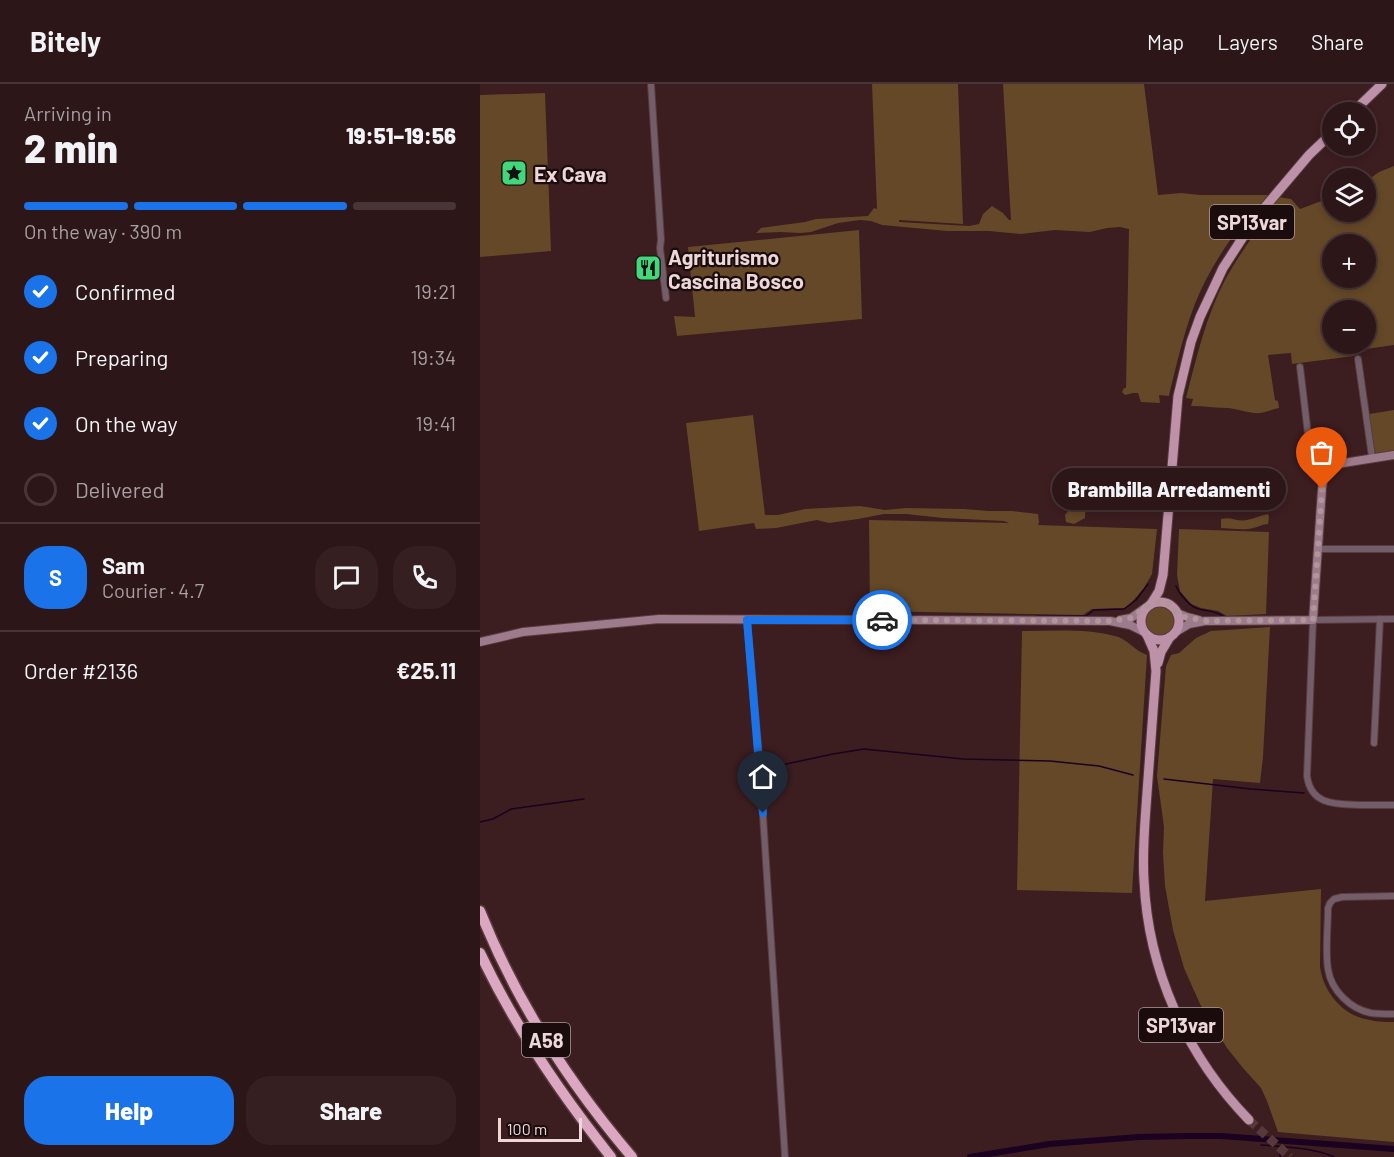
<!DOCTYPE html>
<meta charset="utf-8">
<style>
body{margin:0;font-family:Barlow,sans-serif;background:#351f21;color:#f1f3f6;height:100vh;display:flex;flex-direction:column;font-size:22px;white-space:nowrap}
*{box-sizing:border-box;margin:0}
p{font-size:20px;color:#a79fa2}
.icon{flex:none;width:33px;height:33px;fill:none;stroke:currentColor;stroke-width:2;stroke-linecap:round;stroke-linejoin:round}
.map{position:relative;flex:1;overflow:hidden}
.side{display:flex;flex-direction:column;background:#2d1618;width:480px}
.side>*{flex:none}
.buttons{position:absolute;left:842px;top:18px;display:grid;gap:12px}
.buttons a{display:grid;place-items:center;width:54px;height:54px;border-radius:50%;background:#2d1618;box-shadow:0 3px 9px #0003,0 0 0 2px #483537;font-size:30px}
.scale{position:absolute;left:18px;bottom:15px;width:84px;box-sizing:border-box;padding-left:6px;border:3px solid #edd7d8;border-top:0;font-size:16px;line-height:21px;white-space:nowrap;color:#edd7d8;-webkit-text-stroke:4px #1a0c0d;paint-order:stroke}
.pin{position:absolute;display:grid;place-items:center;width:51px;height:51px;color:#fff;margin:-62px -26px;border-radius:50% 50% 50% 0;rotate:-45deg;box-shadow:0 0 6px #0007}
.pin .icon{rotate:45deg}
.courier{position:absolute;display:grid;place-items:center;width:60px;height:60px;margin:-30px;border:4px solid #1a73e8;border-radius:50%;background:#fff;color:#222;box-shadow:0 2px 8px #0007}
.bubble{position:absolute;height:42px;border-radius:21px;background:#2d1618;box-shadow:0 3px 9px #0003,0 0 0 2px #483537;font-size:20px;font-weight:800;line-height:42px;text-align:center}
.summary em{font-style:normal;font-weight:800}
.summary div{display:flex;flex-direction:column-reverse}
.summary{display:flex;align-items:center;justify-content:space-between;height:102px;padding:0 24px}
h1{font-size:39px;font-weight:800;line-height:45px}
.bar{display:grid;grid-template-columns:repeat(4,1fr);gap:9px 6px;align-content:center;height:72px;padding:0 24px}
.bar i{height:8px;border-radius:4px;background:#483537}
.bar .selected{background:#1a73e8}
.bar p{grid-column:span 4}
.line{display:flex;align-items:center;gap:15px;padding:0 24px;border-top:2px solid #483537}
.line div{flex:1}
.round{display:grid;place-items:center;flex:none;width:63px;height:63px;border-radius:24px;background:#351f21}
ol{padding:0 24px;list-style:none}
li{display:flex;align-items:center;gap:18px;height:66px}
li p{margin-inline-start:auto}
li .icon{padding:6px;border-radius:50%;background:#1a73e8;color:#fff;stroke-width:4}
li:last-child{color:#a79fa2}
li i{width:33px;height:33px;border:3px solid #483537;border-radius:50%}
.cta{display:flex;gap:12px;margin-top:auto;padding:12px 24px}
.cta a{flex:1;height:69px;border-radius:24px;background:#1a73e8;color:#fff;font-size:24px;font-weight:800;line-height:69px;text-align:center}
.cta a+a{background:#351f21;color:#f1f3f6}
header{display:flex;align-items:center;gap:36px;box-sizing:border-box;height:84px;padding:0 30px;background:#2d1618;border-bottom:2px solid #483537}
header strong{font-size:28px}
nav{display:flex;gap:33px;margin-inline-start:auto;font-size:21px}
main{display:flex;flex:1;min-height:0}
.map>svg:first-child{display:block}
</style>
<header>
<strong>Bitely</strong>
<nav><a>Map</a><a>Layers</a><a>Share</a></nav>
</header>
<main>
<section class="side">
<div class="summary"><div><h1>2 min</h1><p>Arriving in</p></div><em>19:51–19:56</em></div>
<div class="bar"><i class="selected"></i><i class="selected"></i><i class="selected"></i><i></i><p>On the way · 390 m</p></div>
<ol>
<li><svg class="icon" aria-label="check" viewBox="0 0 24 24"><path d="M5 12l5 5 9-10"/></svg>Confirmed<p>19:21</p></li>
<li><svg class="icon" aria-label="check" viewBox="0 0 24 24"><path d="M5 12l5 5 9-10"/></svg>Preparing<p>19:34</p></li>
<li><svg class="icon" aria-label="check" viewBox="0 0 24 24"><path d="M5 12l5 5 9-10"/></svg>On the way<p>19:41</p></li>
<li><i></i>Delivered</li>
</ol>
<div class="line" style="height:108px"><b class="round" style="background:#1a73e8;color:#fff">S</b><div><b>Sam</b><p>Courier · 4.7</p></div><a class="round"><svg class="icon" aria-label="chat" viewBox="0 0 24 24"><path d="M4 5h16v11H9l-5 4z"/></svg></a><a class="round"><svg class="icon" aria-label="phone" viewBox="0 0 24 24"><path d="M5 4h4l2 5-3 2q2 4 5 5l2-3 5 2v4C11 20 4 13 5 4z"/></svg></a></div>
<div class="line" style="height:78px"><div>Order #2136</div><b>€25.11</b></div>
<div class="cta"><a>Help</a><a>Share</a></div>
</section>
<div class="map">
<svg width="914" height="1073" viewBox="0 0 914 1073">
<rect width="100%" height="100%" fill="#3c1d20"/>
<!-- green -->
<g fill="#644827" fill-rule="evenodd">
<path d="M392,0H478L483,140L419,136V138L489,142L499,140L503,130L512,122L523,129L529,136H531L523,0H664L678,111L701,109L720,111H786L811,115L820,125L852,113V128H885V98L899,88L914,82V261L879,266L874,272L812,280L811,269L788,271L795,316L798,317L799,324C793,325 787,328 781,329C770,330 759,325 748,324C736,324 724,322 711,322L713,315L706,314C716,275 726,232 745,196C758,172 775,149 791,127L775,121C759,143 742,166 729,190C708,228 699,271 689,312L679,311L680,319L661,318L658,309H653L645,311L642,308L644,304H646L649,145L640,143L627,144L610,148L575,146L541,150L509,147H467L402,141L391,137L380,136L358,139L331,148L320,149L301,148L276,149L281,144L325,138L336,135L388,132L394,124L397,125ZM852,160H885V194H852ZM852,226H885V260H852Z"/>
<path d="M65,9L71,167L0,173V11Z"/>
<path d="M379,146L382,235L197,252L194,232L215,233L208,163Z"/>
<path d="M914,326V367L897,370L894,367L889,330Z"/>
<path d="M273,331L285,431H298L325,425L380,422L405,426L426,424L484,425L509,427H532L558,430L559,438L558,441L677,445L672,490L664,504L652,518L645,524L612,525L603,531L390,527L389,436L529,439L524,437L463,434L426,430H404L378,435L349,439L337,436L296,444L276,445L274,439L219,447L206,339Z"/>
<path d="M596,397L605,402C604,413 606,424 605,434L594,440L586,438L585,431L589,426L588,400Z"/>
<path d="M788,430L789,433L788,440C782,440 779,443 773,444C763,447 751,444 741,444V435C750,432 758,438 767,436C774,435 781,431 788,430Z"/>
<path d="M699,445L789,448L786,530L747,532L738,527L721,524L711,520L700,507L697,491Z"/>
<circle cx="680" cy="537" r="16"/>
<path d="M790,543L783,673L780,699L733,695L725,817L841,805L840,883C844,909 863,932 890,936C898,938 906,938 914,938V1058L798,1048L787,1017L781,1004L763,984L747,964L720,920L704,884L693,846L685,802L683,769L684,743L677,692L686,582L691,571L699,569L716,554L731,547Z"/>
<path d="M542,547C573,547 605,544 635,552C646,554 655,567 667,571L652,809L537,806Z"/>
</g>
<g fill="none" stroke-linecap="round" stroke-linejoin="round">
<!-- stream -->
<g stroke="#1a0220" stroke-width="1.5">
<path d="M696,502C698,507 700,510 704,514C719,532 726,522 743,532"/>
<path d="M556,532H606L614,526L644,525L656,516L668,500"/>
<path d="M292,683L353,670L384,665L483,675L570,677L619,682L653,691"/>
<path d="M684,695L771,705L824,709"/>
<path d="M0,738L13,735L31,725L104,715"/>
<path d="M781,1061C805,1063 832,1063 854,1073"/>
<path d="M800,1064V1073"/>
</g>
<!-- canal -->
<path stroke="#1a0220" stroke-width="6" d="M490,1073L569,1060L659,1053L708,1052H741L914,1065"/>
<!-- primary-tunnel -->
<path stroke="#57393c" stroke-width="9" stroke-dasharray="9 4.5" stroke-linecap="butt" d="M769,1036L810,1073"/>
<!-- street casing -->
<g stroke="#583b3d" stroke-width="8">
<g id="street">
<path d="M171,0L181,156L180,164L186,214"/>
<path d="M878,275L892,373"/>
<path d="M820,283L832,384L845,382H852"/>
<path d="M838,465H914"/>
<path d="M914,535L833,536L827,692C831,722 857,720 880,721C891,721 903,721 914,721"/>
<path d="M267,536L280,685L305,1073"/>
<path d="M894,659L900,535"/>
<path d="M914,812L862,813L854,815L850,819L848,824C848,843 845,867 848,885C851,906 870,925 891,929C898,930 906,930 914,930"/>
</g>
</g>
<!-- secondary casing -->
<g stroke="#583b3d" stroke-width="10">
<g id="secondary">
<path d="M697,529L707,533L719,536"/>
<path d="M640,536L651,534L665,524"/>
<path d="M694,549L709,540L725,537L833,536L842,405C843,393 846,385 857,380L914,371"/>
<path d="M0,558L43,548L179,535L630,537L650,541L664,548"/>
</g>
</g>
<!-- primary casing -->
<g stroke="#583b3d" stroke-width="11">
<g id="primary">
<path d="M873,28L902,0"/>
<circle cx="680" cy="537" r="19"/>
<path d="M671,520L679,507L683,491L698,312L711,258L720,233L743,184L774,136L829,71L852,49"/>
<path d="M667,551L674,567L676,587C673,628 670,669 667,709C665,738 662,767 664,796C668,886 706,971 769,1036"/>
<path d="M678,579L681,568L690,553"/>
</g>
</g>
<!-- highway casing -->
<g stroke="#583b3d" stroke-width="13">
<g id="highway">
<path d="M0,827C36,917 89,999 152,1073"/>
<path d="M0,869C35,943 80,1009 131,1073"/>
</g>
</g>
<!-- street -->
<use href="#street" stroke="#735d68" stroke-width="6"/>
<!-- secondary -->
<use href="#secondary" stroke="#9d7b8c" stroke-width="8"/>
<!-- primary -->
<use href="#primary" stroke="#bd92a8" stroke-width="9"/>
<!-- highway -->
<use href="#highway" stroke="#dba7c1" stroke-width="10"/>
</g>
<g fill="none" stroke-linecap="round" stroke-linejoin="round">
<!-- done -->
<path stroke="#af9698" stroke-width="6" stroke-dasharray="0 10.8" d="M402,536L630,537L651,534L670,520L679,518L689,520L697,529L705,533L725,537L833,536L842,405"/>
<!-- route -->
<path stroke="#1a73e8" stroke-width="8" d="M283,729L267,536H402"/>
</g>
<!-- icons -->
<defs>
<g id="sight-square" transform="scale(1.35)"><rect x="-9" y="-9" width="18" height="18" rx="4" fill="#43d77b" stroke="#1a0c0d"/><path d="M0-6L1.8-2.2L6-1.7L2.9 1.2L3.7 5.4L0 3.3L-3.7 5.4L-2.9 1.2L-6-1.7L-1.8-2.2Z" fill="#111"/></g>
<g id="restaurant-square" transform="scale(1.35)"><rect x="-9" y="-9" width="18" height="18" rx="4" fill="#43d77b" stroke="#1a0c0d"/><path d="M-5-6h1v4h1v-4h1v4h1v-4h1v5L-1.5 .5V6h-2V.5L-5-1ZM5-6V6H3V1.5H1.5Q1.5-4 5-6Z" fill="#111"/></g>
</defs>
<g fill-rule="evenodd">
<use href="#sight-square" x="34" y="89"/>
<use href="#restaurant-square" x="168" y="184"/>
</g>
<g text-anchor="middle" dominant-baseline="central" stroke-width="4.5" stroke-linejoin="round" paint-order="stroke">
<!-- shield labels -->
<g fill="#1a0c0d" stroke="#ae9a9b" stroke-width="1.5">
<rect x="730" y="121" width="84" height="34" rx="4.5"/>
<rect x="659" y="924" width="84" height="34" rx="4.5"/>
<rect x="42" y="939" width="48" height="34" rx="4.5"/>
</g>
<g font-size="20" font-weight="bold" fill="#edd7d8">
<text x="772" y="138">SP13var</text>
<text x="701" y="941">SP13var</text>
<text x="66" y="956">A58</text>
</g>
<!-- poi labels -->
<g font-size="21" font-weight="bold" fill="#edd7d8" stroke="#1a0c0d" text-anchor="start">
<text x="54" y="89">Ex Cava</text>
<text x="188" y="172">Agriturismo<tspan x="188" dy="24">Cascina Bosco</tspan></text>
</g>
</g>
</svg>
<div class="buttons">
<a><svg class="icon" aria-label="locate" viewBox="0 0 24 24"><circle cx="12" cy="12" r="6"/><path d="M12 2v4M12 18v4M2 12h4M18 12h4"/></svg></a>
<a><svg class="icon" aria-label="layers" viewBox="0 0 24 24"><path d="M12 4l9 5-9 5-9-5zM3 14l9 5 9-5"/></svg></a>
<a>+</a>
<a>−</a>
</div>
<div class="scale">100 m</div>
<div class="pin" style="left:842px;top:405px;background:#ea580c"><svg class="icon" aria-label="bag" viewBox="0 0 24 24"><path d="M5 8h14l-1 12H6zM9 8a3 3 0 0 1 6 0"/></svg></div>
<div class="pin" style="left:283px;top:729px;background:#1f2937"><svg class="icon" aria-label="home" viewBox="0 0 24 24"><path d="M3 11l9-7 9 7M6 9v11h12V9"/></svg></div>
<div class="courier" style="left:402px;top:536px"><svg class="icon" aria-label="car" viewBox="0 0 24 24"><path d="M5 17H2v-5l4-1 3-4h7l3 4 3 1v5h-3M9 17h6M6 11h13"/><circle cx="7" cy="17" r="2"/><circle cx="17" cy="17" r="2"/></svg></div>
<div class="bubble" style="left:572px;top:384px;width:234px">Brambilla Arredamenti</div>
</div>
</main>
